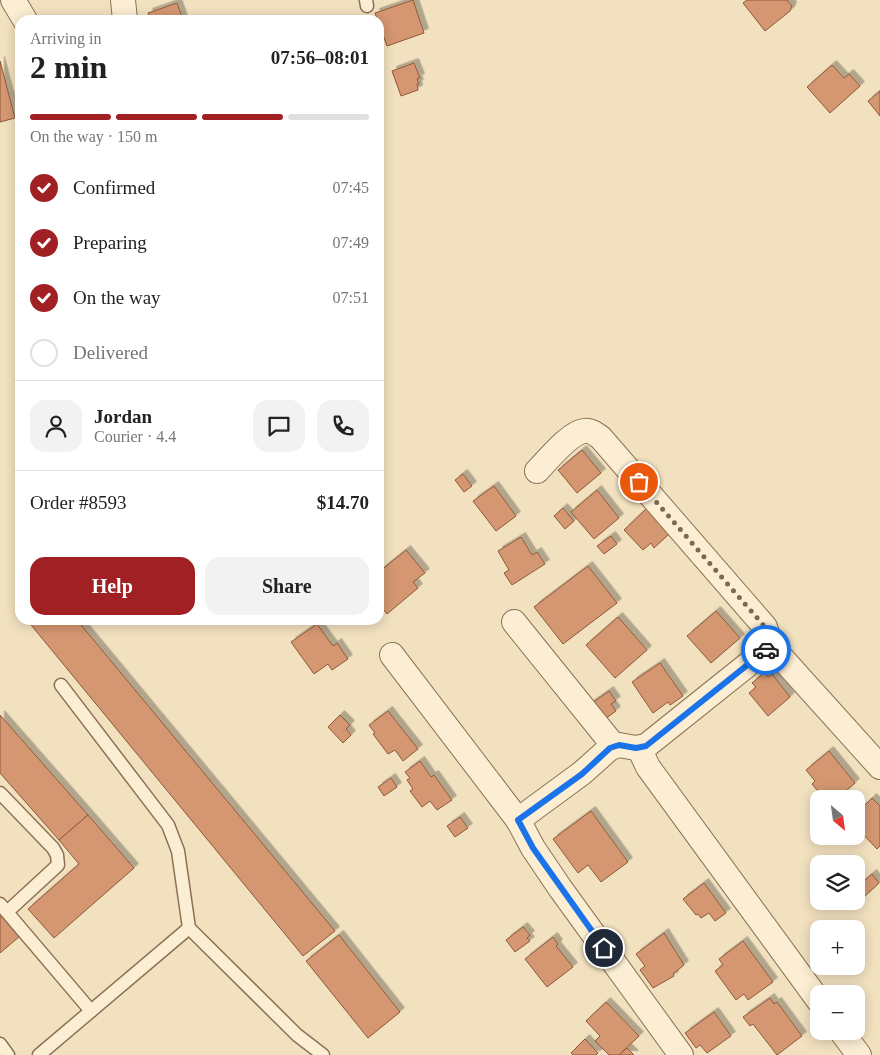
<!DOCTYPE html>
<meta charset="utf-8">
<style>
body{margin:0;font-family:Georgia,serif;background:#f2f2f2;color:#222;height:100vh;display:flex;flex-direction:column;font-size:19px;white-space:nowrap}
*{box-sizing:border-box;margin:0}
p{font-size:16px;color:#767676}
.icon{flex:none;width:28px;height:28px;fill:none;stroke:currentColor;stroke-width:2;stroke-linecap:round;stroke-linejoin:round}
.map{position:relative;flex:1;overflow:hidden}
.sheet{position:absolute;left:15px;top:15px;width:369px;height:610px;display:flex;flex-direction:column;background:#fff;border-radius:15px;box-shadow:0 2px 12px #0003}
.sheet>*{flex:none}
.needle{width:32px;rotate:151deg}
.fabs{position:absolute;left:810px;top:790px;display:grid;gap:10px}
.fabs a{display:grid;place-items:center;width:55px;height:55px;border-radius:10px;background:#fff;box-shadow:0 2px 12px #0003;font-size:25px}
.pin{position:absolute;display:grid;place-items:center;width:42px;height:42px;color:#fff;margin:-21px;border:2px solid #fff;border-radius:50%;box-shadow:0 1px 5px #0007}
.courier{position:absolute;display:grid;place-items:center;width:50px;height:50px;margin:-25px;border:4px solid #1a73e8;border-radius:50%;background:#fff;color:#222;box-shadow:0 1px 6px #0007}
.headline em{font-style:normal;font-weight:700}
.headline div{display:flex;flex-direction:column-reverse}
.headline{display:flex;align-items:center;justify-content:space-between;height:85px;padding:0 15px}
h1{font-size:32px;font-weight:700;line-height:38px}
.bar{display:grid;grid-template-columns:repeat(4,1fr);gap:8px 5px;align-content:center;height:60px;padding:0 15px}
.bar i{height:6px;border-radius:4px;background:#e0e0e0}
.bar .on{background:#a12024}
.bar p{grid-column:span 4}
.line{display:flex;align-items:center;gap:12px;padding:0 15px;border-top:1px solid #e0e0e0}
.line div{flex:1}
.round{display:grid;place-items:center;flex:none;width:52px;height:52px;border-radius:15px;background:#f2f2f2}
ol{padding:0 15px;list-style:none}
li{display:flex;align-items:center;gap:15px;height:55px}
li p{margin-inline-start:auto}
li .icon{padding:5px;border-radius:50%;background:#a12024;color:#fff;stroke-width:4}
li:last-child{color:#767676}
li i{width:28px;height:28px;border:2px solid #e0e0e0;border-radius:50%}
.button{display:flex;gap:10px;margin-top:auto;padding:10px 15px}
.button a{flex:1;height:58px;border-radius:15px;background:#a12024;color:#fff;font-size:20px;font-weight:700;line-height:58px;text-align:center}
.button a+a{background:#f2f2f2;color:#222}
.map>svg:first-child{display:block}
</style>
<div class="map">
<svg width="880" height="1055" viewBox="0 0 880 1055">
<defs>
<filter id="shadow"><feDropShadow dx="4.5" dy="-4.5" stdDeviation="0" flood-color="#0004"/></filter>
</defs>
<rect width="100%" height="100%" fill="#f2e1bf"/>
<!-- building -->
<g fill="#d49771" stroke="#8d5839" filter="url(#shadow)">
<path d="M413,0L424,33L387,46L375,13Z"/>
<path d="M747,0H787L792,6L790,11L765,31L743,3Z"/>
<path d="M177,3L183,20H150L148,13Z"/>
<path d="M0,61L15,118L0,122Z"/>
<path d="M414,63L420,78L417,79L419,84H417L418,90L401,96L392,71Z"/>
<path d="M832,65L844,78L849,74L860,86L830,113L807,87Z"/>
<path d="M880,91V116L868,101Z"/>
<path d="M582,450L601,473L577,493L558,470Z"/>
<path d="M463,474L472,486L464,492L455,480Z"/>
<path d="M494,486L516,516L496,531L473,501Z"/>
<path d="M597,490L619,518L594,539L571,512Z"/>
<path d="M563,508L574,521L565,529L554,516Z"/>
<path d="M647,508L670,533L654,548L651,543L643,550L624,530Z"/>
<path d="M611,536L617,544L604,554L597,546Z"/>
<path d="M521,537L532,555L537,552L545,564L512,585L504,573L509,570L498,551Z"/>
<path d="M406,550L425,573L413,582L418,588L387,614L379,604V575L382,573L380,571Z"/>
<path d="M588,566L617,603L563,644L534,607Z"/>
<path d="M716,611L740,638L711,663L687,636Z"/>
<path d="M618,617L647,650L615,678L586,645Z"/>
<path d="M27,620H77L335,931L303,956Z"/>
<path d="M317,624L333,646L337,643L348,659L332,670L328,664L314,674L291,642Z"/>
<path d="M660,663L683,696L670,705L668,702L653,713L632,682Z"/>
<path d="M764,673L768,677L772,674L790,697L768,716L749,693L756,687L752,683Z"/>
<path d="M609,691L616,701L611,704L616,711L601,722L589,705Z"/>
<path d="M388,711L418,749L403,761L395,750L388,754L373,734L375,733L369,725Z"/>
<path d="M0,715L88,815L59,840L0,773Z"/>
<path d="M340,715L350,725L346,729L351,735L343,743L328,727Z"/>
<path d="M829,751L855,783L837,799H830L826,793L822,796L812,784L815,781L806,770Z"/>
<path d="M420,761L431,777L434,775L452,800L437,810L430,801L422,807L410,791L413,789L407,780L410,778L405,772Z"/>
<path d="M391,778L397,787L384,796L378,787Z"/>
<path d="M872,798L880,806V846L877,849L859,830L865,826L856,817V814Z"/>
<path d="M591,811L628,862L601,882L588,865L578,873L553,839Z"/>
<path d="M88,815L134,868L54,938L28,909L79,864L59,840Z"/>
<path d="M460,817L468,828L455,837L447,826Z"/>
<path d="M872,874L879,883L864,897L856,888Z"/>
<path d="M704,883L726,913L715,921L709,913L701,918L698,914L696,915L683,899Z"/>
<path d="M0,914L20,936L0,953Z"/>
<path d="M523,927L530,935L527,938L530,941L515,952L506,940Z"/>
<path d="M664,933L684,965L673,974L674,976L653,988L640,970L645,966L636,954Z"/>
<path d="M339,935L400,1012L368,1038L306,961Z"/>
<path d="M553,937L558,944L556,946L573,967L547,987L525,959Z"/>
<path d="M743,941L773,982L748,1000L744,994L736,1000L715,971L723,965L719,959Z"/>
<path d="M770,998L774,1004L777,1002L802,1036L777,1055L753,1024L750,1026L743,1017Z"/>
<path d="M606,1002L639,1036L619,1055H609L595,1041L600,1036L586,1021Z"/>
<path d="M714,1012L731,1036L707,1053L700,1045L696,1048L685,1033Z"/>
<path d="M585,1039L598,1053L596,1055H573L571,1053Z"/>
<path d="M627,1048L634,1055H619Z"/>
</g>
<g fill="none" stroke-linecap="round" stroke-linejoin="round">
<!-- lane casing -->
<g stroke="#8c7155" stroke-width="15">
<g id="lane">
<path d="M366,0L367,6"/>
<path d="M61,685L168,825L178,851L189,928L297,1035L323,1055"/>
<path d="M0,793L53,848L57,855L58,865L7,912"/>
<path d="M0,904L91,1011"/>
<path d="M0,1044L8,1055"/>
<path d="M39,1055L189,928"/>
</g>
</g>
<!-- street casing -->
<g stroke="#8c7155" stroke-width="26">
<g id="street">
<path d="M13,0L25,20"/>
<path d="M123,0L125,20"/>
<path d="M514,622L614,746"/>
<path d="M771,646L880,767"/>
<path d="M392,655L518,820L533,848L560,888L681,1055"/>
<path d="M639,748L648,767L819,1001"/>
<path d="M518,820L582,773L610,748L619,745L636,748L646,746L771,646L765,627L601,438C596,434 591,430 584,431C569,433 547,461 537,471"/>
<path d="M841,1031L859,1055"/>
</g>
</g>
<!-- lane -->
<use href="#lane" stroke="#fceed3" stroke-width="12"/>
<!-- street -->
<use href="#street" stroke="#fceed3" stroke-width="24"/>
</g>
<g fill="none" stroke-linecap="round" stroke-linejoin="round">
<!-- done -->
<path stroke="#7a6954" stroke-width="5" stroke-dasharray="0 9" d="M639,482L765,627L771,646L766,650"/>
<!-- route -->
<path stroke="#1a73e8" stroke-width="6" d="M604,948L533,848L518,820L582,774L610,748L619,745L636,748L646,746L766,650"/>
</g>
</svg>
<div class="fabs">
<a><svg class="needle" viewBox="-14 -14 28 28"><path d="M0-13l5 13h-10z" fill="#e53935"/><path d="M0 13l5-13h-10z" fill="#767676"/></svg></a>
<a><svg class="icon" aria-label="layers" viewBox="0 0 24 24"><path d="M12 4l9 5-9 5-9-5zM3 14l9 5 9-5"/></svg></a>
<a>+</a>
<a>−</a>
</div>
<div class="pin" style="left:639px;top:482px;background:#ea580c"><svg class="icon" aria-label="bag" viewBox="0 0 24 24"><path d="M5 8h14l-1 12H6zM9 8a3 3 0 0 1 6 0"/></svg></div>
<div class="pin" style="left:604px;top:948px;background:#1f2937"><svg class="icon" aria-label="home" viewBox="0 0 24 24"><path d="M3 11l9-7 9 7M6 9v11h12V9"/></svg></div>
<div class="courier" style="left:766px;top:650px"><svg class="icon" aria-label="car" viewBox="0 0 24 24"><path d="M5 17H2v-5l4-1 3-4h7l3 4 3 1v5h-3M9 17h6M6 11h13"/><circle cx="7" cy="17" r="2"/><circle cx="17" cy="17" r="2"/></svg></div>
<section class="sheet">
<div class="headline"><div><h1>2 min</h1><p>Arriving in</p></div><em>07:56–08:01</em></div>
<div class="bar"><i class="on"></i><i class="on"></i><i class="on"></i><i></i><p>On the way · 150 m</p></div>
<ol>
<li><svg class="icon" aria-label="check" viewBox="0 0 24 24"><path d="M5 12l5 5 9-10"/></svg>Confirmed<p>07:45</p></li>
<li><svg class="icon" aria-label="check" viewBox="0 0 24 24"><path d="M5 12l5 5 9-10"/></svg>Preparing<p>07:49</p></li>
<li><svg class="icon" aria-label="check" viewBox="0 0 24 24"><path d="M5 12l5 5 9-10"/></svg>On the way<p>07:51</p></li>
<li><i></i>Delivered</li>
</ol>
<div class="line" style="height:90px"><a class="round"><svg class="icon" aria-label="person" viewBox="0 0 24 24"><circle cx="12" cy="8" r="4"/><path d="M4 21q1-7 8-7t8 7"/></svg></a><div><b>Jordan</b><p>Courier · 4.4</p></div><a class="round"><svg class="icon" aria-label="chat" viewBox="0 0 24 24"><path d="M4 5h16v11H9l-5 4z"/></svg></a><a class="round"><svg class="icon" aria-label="phone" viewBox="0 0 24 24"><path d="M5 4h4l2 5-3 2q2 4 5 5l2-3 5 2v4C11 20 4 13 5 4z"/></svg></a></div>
<div class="line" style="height:65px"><div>Order #8593</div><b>$14.70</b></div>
<div class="button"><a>Help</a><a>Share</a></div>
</section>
</div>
